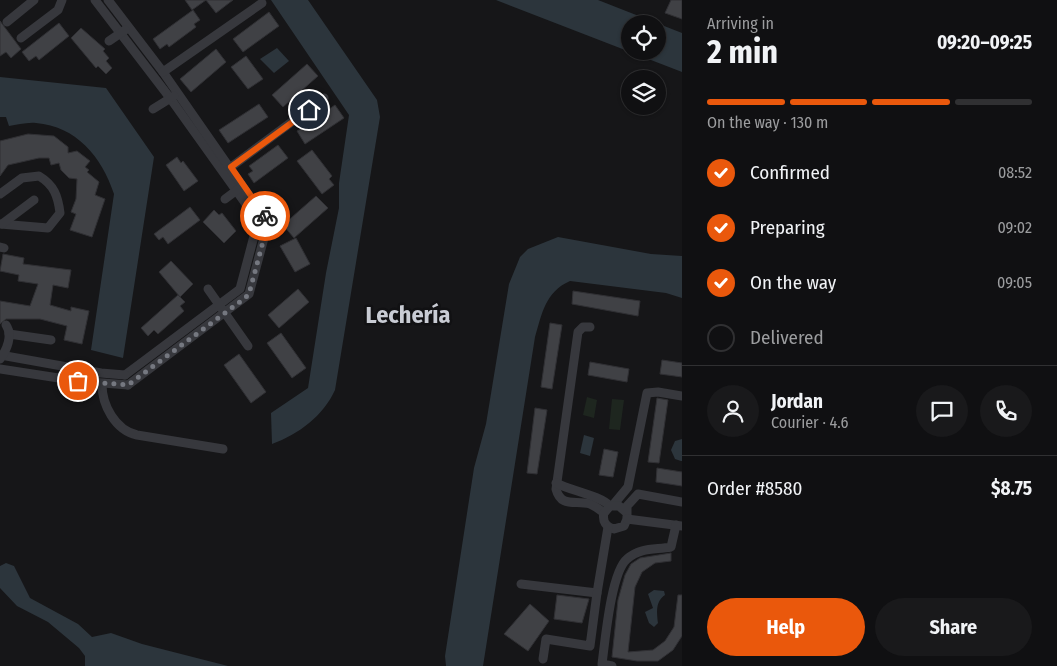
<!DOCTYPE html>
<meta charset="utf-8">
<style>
body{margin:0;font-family:"Fira Sans Condensed",sans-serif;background:#19191b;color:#f1f3f6;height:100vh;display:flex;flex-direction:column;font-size:19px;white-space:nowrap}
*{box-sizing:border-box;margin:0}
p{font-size:16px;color:#9c9d9f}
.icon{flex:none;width:28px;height:28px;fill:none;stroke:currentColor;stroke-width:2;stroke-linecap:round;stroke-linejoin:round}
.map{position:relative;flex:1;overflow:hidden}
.details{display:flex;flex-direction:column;background:#101012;width:375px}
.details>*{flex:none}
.tools{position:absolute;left:621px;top:15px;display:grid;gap:10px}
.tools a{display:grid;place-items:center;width:45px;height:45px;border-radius:50%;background:#101012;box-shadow:0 1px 4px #0004,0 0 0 1px #303032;font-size:25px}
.pin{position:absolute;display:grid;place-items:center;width:42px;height:42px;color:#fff;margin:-21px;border:2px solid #fff;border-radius:50%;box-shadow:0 1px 5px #0007}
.courier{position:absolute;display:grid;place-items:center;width:50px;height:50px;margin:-25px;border:4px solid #ea580c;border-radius:50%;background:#fff;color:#222;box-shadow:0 1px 6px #0007}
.summary em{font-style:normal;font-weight:700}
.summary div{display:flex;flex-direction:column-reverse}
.summary{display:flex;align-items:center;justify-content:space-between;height:85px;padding:0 25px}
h1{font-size:32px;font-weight:700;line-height:38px}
.bar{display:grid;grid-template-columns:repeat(4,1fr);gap:8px 5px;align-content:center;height:60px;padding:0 25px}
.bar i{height:6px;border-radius:4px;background:#303032}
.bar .current{background:#ea580c}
.bar p{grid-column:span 4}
.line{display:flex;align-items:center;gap:12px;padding:0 25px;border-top:1px solid #303032}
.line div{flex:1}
.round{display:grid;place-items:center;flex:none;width:52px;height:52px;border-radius:26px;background:#19191b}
ol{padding:0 25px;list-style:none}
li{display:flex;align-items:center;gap:15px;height:55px}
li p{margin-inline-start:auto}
li .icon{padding:5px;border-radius:50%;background:#ea580c;color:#fff;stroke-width:4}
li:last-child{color:#9c9d9f}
li i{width:28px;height:28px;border:2px solid #303032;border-radius:50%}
.action{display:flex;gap:10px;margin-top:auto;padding:10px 25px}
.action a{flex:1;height:58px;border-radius:30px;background:#ea580c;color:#fff;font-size:20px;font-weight:700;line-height:58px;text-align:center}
.action a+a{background:#19191b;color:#f1f3f6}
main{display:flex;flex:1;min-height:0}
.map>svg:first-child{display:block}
</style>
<main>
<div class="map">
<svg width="682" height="666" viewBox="0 0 682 666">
<rect width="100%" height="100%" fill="#161618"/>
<!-- green -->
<g fill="#1e261f">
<path d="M587,397L597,400L594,418L583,415Z"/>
<path d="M612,399L624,400L620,430L609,429Z"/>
</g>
<!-- water -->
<g fill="#2c353c" fill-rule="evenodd">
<path d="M271,0H308L377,100L380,117L335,390C323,416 299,434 272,444L271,413L308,388L326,273L339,208V183L349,115Z"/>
<path d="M496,0H598L682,33V72ZM630,24H658V51H630Z"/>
<path d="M277,48L289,61L274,73L260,59Z"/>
<path d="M0,77L106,88L154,157L123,358L91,350L114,194C102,157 76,126 36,123C27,122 17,125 9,126L6,117H0Z"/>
<path d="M558,237L651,254L682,256V298L666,293L570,281C545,292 542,314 535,337L483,666H446L445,656L474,468L486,424L509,284L520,257L528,249Z"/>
<path d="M584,435L594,438L590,456L580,453Z"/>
<path d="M682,439V461H681L675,459L671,450L675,441Z"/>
<path d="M6,563L14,566L30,598L78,624L92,637L111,633L142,644L228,666H85V656L79,648L48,622L17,606L0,588V566Z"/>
<path d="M654,590L664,591L665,595C655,602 657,612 658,623L654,627L649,623L645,612L653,608L648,594Z"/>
</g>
<!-- building -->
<g fill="#404145" stroke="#303034">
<path d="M185,0H206L192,10Z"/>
<path d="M206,0H233L216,13Z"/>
<path d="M671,0H682V19L665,13Z"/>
<path d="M193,10L200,20L194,24L196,27L169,47L167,44L160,49L153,39Z"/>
<path d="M269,12L279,26L243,52L233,39Z"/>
<path d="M0,21L21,49L11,58L6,52L0,56Z"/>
<path d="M59,23L69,36L39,60L36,56L29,61L22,52Z"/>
<path d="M81,28L105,49L103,51L109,58L106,61L112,68L106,74L98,66L96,68L71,38Z"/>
<path d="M216,49L226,62L191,92L180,79Z"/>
<path d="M246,56L263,79L248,89L231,67Z"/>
<path d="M307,64L318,76L283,107L272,95Z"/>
<path d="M259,104L268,117L228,143L219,130Z"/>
<path d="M335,105L344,118L305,144L297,131Z"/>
<path d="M28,134L54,136L68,147V153L77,151L90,161L85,167L89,170L87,172L99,182L95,195L105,199L92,237L70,230L76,214L71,212L76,199L77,179L69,178L61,170L59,163L51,165L49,158H39L8,165L0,176V141Z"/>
<path d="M278,145L288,158L254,183L248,174L253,171L249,166Z"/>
<path d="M312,150L332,176L329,179L334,185L322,194L297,161Z"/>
<path d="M177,157L181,163L183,161L198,181L184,191L166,165Z"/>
<path d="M316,196L328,208L294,238L283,225Z"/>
<path d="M190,207L200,220L168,244L163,237L159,240L154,234Z"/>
<path d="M214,210L219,215L222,213L236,231L224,243L203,222Z"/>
<path d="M296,238L310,264L295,272L280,246Z"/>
<path d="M3,254L24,258L23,264L71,270L68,288L53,285L50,305L71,311V307L89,311L82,344L64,340L67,326L40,319H6L0,324V301L30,306L38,284L18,281L19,275L0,271Z"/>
<path d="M171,261L193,284L180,297L159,272Z"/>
<path d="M298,289L309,302L279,328L268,315Z"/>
<path d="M573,291L640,301L638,316L572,304Z"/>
<path d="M178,295L185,302L180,306L184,311L158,334L154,330L148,336L141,328Z"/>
<path d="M550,323L562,325L552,389L541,387Z"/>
<path d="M281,333L306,368L292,378L267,343Z"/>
<path d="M239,354L266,392L251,403L224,365Z"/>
<path d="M662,360L682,363V377L660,374Z"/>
<path d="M590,362L629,369L627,382L588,375Z"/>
<path d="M657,398L668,400L659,463L648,462Z"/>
<path d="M535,408L547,410L537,474L527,473Z"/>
<path d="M604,449L618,452L613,477L599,475Z"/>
<path d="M657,468L682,472V486L656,482Z"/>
<path d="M671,553V561L655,563L642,572L635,587L628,652L653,650L665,641L674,627L678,595H682V636L673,650L658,661H637L612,657L618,600L625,575L631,564L640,558Z"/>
<path d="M557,595L589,599L582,623L554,619Z"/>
<path d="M530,604L549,621L528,651L504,634Z"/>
</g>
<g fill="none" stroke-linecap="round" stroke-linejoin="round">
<!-- minor -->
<g stroke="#37383d" stroke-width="9">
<path d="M95,0L170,98L258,221L240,289L125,375"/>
<path d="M108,0L163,72L268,223L249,294L128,385"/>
<path d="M7,22L34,0"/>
<path d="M21,38L58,10L62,0"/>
<path d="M109,41L125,30"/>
<path d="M163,72L262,3"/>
<path d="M153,109L174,96"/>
<path d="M231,167L324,98"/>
<path d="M0,194L22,178L39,176C54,185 58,196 60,213L48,228L0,224"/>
<path d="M225,199L241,187"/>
<path d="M2,224L34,200"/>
<path d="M0,247L4,248"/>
<path d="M208,289L248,346"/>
<path d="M590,327H583L578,332L556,489C561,508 575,500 590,504C595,506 599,509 604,513"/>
<path d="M9,334L51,340"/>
<path d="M0,355L101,373L125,375"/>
<path d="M0,359C7,350 13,335 6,325"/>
<path d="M0,369L78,381L128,385"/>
<path d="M102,384C102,405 115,430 137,435L223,449"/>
<path d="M556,483C571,491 600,495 610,506"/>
<path d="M613,505L628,487L647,393L658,392L682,396"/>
<path d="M626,512L619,506H610L604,513C602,521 606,527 614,529L624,526L627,519V506L638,494L682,502"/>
<path d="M627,519L682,526"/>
<path d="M521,584L597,593L608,527"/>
<path d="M543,659L546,639L590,646L597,593"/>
<path d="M612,666L602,664C605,642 611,572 627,559C641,547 655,550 671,547L676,525"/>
</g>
</g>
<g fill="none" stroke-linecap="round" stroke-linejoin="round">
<!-- done -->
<path stroke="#757880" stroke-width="5" stroke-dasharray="0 9" d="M78,381L128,385L245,298L249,294L268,223L265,216"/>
<!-- route -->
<path stroke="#ea580c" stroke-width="6" d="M265,216L231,167L309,110"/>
</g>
<g text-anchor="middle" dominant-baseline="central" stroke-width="5" stroke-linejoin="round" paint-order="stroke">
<!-- town labels -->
<g font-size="24" font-weight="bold" fill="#c9ccd4" stroke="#111113">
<text x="408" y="315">Lechería</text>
</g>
</g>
</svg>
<div class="tools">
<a><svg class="icon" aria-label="locate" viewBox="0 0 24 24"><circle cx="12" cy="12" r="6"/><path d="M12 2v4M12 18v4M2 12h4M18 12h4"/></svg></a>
<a><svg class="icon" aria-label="layers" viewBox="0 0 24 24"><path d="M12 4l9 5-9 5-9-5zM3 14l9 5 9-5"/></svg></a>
</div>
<div class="pin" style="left:78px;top:381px;background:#ea580c"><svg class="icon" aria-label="bag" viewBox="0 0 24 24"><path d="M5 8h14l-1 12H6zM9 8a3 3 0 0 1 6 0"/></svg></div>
<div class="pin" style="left:309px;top:110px;background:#1f2937"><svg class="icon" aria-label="home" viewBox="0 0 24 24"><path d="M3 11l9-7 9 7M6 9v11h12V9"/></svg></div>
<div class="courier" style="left:265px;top:216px"><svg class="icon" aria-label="bike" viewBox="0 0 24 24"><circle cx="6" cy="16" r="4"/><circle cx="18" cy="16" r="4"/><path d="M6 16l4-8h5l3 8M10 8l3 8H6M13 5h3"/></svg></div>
</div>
<section class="details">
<div class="summary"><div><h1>2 min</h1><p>Arriving in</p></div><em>09:20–09:25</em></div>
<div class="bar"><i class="current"></i><i class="current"></i><i class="current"></i><i></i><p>On the way · 130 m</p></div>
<ol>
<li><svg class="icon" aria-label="check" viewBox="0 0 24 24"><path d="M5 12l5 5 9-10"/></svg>Confirmed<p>08:52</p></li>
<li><svg class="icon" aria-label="check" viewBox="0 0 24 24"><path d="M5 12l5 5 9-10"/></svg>Preparing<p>09:02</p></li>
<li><svg class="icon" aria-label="check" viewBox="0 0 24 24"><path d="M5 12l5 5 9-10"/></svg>On the way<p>09:05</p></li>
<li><i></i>Delivered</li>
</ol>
<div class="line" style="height:90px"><a class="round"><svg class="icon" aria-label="person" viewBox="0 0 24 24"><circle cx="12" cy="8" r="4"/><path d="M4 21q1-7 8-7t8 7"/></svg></a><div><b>Jordan</b><p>Courier · 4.6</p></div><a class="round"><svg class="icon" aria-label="chat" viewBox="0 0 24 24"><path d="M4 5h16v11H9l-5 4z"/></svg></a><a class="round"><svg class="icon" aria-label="phone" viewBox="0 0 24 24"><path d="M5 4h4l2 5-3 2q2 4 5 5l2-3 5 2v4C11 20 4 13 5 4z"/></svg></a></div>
<div class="line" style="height:65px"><div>Order #8580</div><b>$8.75</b></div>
<div class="action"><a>Help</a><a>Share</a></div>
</section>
</main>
